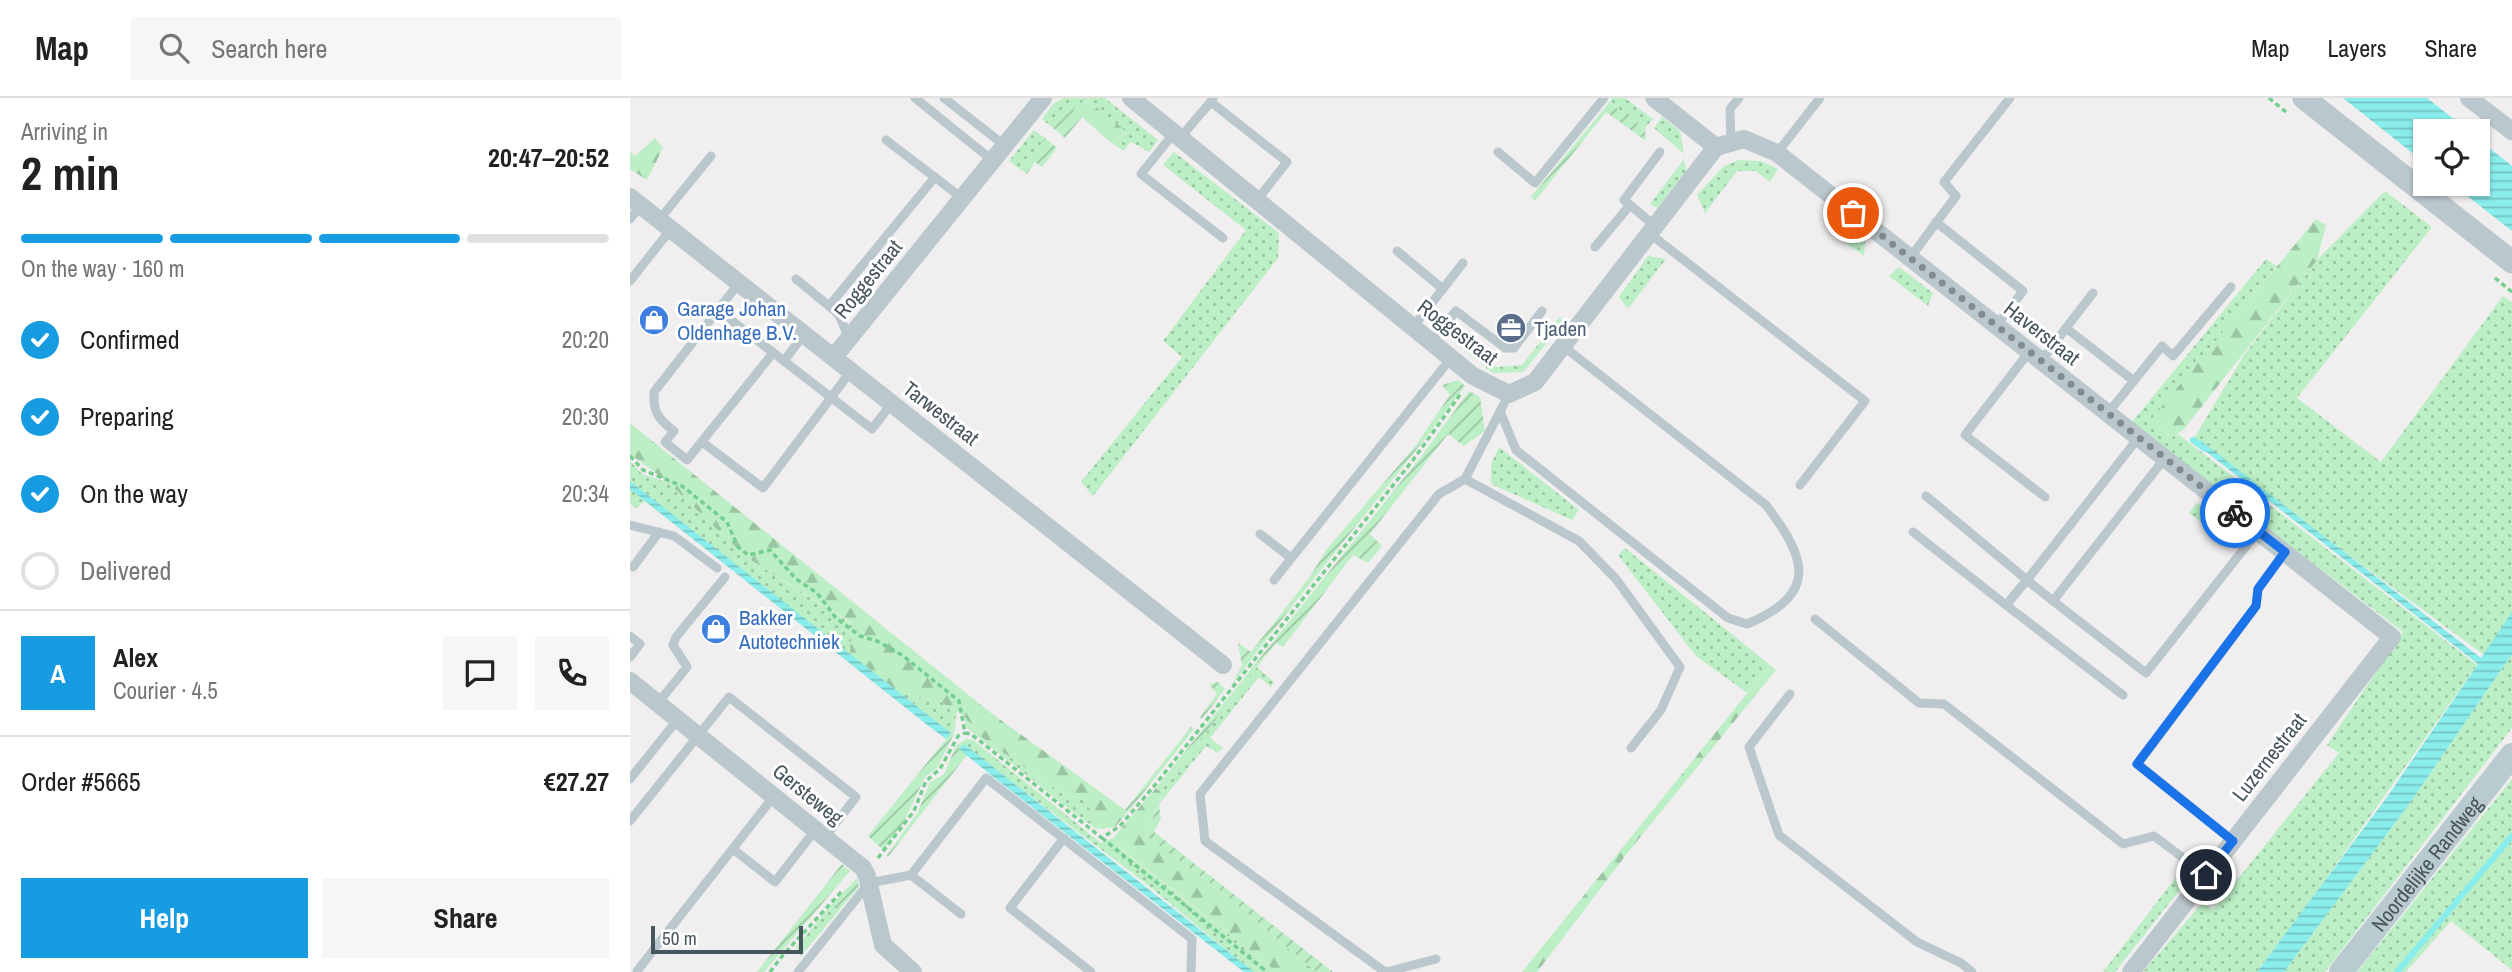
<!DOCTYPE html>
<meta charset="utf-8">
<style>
body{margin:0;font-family:"Archivo Narrow",sans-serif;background:#f6f6f6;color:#222;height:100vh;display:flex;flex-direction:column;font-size:26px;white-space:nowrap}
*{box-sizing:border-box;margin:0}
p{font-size:23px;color:#767676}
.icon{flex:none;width:38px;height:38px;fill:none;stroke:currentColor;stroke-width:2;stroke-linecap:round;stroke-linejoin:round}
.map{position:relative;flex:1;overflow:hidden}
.details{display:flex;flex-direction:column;background:#fff;width:630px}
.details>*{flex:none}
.buttons{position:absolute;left:1783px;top:21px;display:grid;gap:14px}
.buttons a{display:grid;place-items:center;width:77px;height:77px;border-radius:0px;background:#fff;box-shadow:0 2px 5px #0004;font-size:35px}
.scale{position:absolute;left:21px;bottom:18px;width:152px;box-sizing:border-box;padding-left:7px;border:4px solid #46565c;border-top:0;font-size:19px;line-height:24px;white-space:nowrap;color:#46565c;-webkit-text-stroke:5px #fff;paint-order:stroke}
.pin{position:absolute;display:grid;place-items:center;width:60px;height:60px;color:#fff;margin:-30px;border:4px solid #fff;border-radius:50%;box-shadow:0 2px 7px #0007}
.courier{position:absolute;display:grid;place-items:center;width:70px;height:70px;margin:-35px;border:5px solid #1a73e8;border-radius:50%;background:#fff;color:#222;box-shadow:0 2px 9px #0007}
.headline em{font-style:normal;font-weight:800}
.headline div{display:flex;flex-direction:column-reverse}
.headline{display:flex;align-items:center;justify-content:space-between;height:119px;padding:0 21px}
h1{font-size:46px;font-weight:800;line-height:52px}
.bar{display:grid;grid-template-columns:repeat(4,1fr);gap:10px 7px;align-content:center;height:84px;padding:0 21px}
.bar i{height:9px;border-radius:5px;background:#e0e0e0}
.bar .active{background:#179ce2}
.bar p{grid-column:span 4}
.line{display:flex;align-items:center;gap:18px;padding:0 21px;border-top:2px solid #e0e0e0}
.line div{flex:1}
.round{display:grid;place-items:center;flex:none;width:74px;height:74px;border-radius:0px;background:#f6f6f6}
ol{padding:0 21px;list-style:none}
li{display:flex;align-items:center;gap:21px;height:77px}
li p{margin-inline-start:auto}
li .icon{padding:7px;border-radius:50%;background:#179ce2;color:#fff;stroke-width:4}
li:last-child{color:#767676}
li i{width:38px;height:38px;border:4px solid #e0e0e0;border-radius:50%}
.primary-button{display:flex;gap:14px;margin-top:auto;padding:14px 21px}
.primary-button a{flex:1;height:80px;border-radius:0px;background:#179ce2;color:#fff;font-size:28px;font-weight:800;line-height:80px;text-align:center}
.primary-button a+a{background:#f6f6f6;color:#222}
header{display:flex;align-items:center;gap:42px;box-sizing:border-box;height:98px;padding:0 35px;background:#fff;border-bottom:2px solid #e0e0e0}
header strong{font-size:33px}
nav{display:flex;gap:38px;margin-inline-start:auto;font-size:24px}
.search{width:490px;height:63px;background:#f6f6f6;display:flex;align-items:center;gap:18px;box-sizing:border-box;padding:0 24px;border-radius:0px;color:#767676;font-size:26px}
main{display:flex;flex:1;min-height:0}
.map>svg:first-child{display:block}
</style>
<header>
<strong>Map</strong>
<div class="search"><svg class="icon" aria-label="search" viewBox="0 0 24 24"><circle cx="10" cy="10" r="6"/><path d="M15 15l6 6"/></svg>Search here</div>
<nav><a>Map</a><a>Layers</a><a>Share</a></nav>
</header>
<main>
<section class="details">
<div class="headline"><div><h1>2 min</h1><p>Arriving in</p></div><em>20:47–20:52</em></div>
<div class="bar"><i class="active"></i><i class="active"></i><i class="active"></i><i></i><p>On the way · 160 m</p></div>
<ol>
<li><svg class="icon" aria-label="check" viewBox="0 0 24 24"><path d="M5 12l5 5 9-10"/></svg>Confirmed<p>20:20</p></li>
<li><svg class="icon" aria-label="check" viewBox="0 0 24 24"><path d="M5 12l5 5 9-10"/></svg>Preparing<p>20:30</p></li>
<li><svg class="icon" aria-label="check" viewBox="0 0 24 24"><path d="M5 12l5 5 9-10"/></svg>On the way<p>20:34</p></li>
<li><i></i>Delivered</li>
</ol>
<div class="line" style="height:126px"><b class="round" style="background:#179ce2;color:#fff">A</b><div><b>Alex</b><p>Courier · 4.5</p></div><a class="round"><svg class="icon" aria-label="chat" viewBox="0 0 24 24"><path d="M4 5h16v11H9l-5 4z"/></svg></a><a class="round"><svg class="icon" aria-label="phone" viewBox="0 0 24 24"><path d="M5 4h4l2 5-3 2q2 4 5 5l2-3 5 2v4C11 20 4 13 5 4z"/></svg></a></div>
<div class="line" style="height:91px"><div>Order #5665</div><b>€27.27</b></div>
<div class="primary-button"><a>Help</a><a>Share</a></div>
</section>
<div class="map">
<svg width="1882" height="874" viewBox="0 0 1882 874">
<defs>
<pattern id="grass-dots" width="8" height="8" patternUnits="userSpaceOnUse" patternTransform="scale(1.75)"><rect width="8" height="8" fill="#bcefc5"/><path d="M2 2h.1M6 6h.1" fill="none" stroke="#9bc4a3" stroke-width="1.8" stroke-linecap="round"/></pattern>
<pattern id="forest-firs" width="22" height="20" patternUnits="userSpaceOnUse" patternTransform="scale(1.75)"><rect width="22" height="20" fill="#bcefc5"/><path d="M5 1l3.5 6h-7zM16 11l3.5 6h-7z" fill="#9bc4a3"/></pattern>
<pattern id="garden-furrows" width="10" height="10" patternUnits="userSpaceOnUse" patternTransform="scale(1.75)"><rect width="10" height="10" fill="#bcefc5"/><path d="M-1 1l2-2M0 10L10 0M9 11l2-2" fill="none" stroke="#9bc4a3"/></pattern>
<pattern id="water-rules" width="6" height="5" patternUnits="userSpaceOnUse" patternTransform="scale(1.75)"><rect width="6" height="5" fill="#89edec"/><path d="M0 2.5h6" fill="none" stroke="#72c3c2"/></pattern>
</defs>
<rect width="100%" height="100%" fill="#f1eeef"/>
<!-- grass -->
<g fill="url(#grass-dots)">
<path d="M433,0H475L528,42L519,54L501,44L493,53L480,44L497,35L456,1L423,30L412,21L423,6Z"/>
<path d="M982,0H995L1023,21L1015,30L979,5Z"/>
<path d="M1032,19L1050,33L1054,56L1024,30Z"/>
<path d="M404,32L415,40L391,72L379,63Z"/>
<path d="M544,54L649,135L648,160L463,398L451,384L552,259L533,243L616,132L533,67Z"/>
<path d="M1054,61L1056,73L1027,110L1020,106Z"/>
<path d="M1109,62L1131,63L1148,71L1140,84L1126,73H1107L1075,115L1067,97L1094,68Z"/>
<path d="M1755,93L1802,129L1667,300L1751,364L1873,198L1882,204V514L1854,557L1563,342L1614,257L1687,162Z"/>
<path d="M1219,131L1235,144L1234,158L1208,140Z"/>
<path d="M1018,158L1036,161L998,211L989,199Z"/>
<path d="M1636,161L1647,168L1520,324L1542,339L1548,336L1847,567L1683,799L1627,874H1513L1572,805L1583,812L1709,655L1697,647L1773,534L1540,356L1502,324Z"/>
<path d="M1269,169L1303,195L1298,208L1259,178Z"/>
<path d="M930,219L934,224L893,274L863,275L850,265L854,260L867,269L892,267Z"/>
<path d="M830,239L850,256L846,262L824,244Z"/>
<path d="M869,349L949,412L942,422L861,386V366Z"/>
<path d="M0,363L12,376L39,385L94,427L116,459L222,526L220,556L115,474L111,478L14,403L7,411L0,406Z"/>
<path d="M1567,405L1609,435L1603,449L1559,415Z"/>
<path d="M995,450L1140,567L1117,595L1066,558L988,457Z"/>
<path d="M1882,556V630L1695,874H1654L1780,705Z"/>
<path d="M627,569L644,584L641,589L629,579L580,640L593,650L588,655L576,648L530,705L532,695L530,693Z"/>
<path d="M268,594L311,604L327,614L321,635Z"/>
<path d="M334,618L350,638L430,694L455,702L471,731L465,730L443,714L336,629Z"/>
<path d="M336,641L343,642L471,745L483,740L495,755L647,874H623L514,784L340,652L337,657L326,648Z"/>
<path d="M1882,681V872L1821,823L1776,874H1727Z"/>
<path d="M1550,774L1552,789L1485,874H1473Z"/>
<path d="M204,804L211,810L171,858L166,849Z"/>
</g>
<!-- forest -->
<g fill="url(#forest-firs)">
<path d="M456,1L497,34L480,44L443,11Z"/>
<path d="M25,40L33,50L17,82L0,71V54L5,58Z"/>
<path d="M1686,121L1696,127L1687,162L1554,331L1543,339L1519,324Z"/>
<path d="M0,325L361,615L498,714L485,729L471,731L455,702L430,694L350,638L334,618L311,604L268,594L220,556L222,525L116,459L39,385L0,356Z"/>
<path d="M1140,567L1146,572L999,753L907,874H892Z"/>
<path d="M526,690L532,695L516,738L592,794L686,874H647L495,754L483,740Z"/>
</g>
<!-- garden -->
<g fill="url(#garden-furrows)">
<path d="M979,5L1015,30L1016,43L976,14L905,103L901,99Z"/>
<path d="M443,11L452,19L435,40L423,30Z"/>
<path d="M415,40L427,50L412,69L405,64L397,76L391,72Z"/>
<path d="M828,282L835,288C759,390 677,486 601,588L612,567L608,545L621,554L679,480L697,451L786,347L820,297L812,287Z"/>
<path d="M839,293L850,299L855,333L834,348L818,336L740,436L752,448L738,465L723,457L653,549L646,545L530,693L526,690L790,360Z"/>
<path d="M588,584L595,591L572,621L570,619L587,596L579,586Z"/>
<path d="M327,618L324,636L307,670L295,679L273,726L253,752L238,738L321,635Z"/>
<path d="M561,629L564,631L498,714L495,712Z"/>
<path d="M326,648L337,657L258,759L257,757L288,714L300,684L314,676Z"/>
<path d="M532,696L529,708L531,720L524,734L703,874H686L592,794L516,738Z"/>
<path d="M212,766L220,773L134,874H127Z"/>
<path d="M227,780L229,789L211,810L204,804Z"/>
</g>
<!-- water -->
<g fill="url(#water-rules)">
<path d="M1713,0H1797L1839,33H1796L1795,65Z"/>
<path d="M1848,41L1882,68V133L1822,86H1848Z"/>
<path d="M1570,342L1851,560L1882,514V556L1780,705L1654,874H1627L1757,699L1848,566L1574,352L1568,346Z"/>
<path d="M0,383L321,635L316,641L296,626L0,391Z"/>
<path d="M334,646L624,874H614L362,678L329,651Z"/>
</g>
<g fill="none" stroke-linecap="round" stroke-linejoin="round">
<!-- stream -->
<g stroke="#89edec" stroke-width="6">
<path d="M1563,342L1575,351"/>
<path d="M1767,874L1882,738"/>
</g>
<!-- path -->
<g stroke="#74ce8e" stroke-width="3.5" stroke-dasharray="5 3.5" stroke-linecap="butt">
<path d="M1639,0L1656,14"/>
<path d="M1865,180L1882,194"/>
<path d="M0,358L13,372L52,388L97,424L108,449L118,457L140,452L166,481L187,495L206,520L230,538L247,543L272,557L329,603L335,635L341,636L472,740L490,728L525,687L783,362L832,294"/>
<path d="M472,740L637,874"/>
<path d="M248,760L284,713L296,683L310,671L328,638L335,635"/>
<path d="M140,874L153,857L212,793"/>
</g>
<!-- service -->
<g stroke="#bac7cc" stroke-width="9">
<path d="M285,0L362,62"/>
<path d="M314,0L374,47"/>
<path d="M581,4L657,64L627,102"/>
<path d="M544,35L511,76L593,140"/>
<path d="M550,40L583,1"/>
<path d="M256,42L332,100"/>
<path d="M1101,45L1100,11L1109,0"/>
<path d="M868,54L905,85L974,0"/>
<path d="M1147,55L1190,0"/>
<path d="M0,121L11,107"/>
<path d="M29,122L81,58"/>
<path d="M1306,124L1393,193L1366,228"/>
<path d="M1025,128L994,102L1030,54"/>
<path d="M1019,135L1235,303L1170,387"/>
<path d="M965,149L1000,107"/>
<path d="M767,153L813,191"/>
<path d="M1280,160L1326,98L1314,84L1380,0"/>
<path d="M166,181L199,208L305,79"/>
<path d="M0,183L41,131"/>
<path d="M109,185L24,294C23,314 28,321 44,333L35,344L57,362L143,255"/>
<path d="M1463,195L1436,230L1504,283"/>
<path d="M199,208L209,217L219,241"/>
<path d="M88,212L242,331L262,305"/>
<path d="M783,229L833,165"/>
<path d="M801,243L826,213L875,250H884L912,213"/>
<path d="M1399,254L1335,337L1415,399"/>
<path d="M154,263L174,236"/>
<path d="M1411,263L1436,230"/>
<path d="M870,313L886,352L1098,520L1117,526C1190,495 1176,460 1136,407L933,248"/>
<path d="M1478,315L1532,248L1543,258L1601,189"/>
<path d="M76,347L133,390L221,273"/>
<path d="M1535,360L1423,503L1516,575L1628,433"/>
<path d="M835,381L949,443L986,481L1050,569L1031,612L1001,650"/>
<path d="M0,427L44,438L87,470"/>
<path d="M1283,434L1376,507L1397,482L1296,398"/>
<path d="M630,436L661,460"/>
<path d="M3,469L29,434"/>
<path d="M644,482L821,260"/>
<path d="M1423,503L1397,482L1509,339"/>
<path d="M1376,507L1493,597"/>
<path d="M1185,521L1289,605L1314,606L1493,746L1524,738L1576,777"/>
<path d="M0,538L10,546L0,559"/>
<path d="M1160,596L1119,649L1149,737L1287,844L1331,865L1342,874"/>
<path d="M28,605L57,569L43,547L46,539L95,479"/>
<path d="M0,681L48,621"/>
<path d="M0,723L99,599L226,699L196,738"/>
<path d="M434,740L380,810L461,874"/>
<path d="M1603,743L1508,666L1626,508L1628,491L1655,454"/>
<path d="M103,751L145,784L186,731"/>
<path d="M281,777L331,816"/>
<path d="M7,873L144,698"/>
<path d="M168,874L239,785L281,777L356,680L562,841L561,874"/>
<path d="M755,874L575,743L570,696L809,396L835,381L879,296"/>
<path d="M756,874L806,861"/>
</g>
<!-- minor -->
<g stroke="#bac7cc" stroke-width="18">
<path d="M501,0L843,278L879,296L905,284L1086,49"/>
<path d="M1024,0L1086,49L1114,41L1147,55L1762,539L1501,874"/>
<path d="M1839,0L1882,33"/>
<path d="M0,99L593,567"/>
<path d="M204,259L413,0"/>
<path d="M0,583L233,770L237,778L253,847L283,874"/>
</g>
<!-- tertiary -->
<path stroke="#bac7cc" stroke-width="23" d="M1674,0L1882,164"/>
<!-- secondary -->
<path stroke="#bacad1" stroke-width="24" id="s1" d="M1711,874L1882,657"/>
</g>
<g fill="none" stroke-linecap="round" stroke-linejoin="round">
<!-- done -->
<path stroke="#828b8f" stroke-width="7" stroke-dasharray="0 12.6" d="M1223,115L1605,415"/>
<!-- route -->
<path stroke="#1a73e8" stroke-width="9" d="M1576,777L1603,743L1507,666L1626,508L1628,491L1655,454L1605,415"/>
</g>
<!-- icons -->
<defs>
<g id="shop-disc" transform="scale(1.575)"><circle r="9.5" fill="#3f7fe0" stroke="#fff"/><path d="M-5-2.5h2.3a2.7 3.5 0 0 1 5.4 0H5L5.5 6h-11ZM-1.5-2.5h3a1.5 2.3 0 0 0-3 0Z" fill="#fff"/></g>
<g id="office-disc" transform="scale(1.575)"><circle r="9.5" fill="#5c6f8a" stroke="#fff"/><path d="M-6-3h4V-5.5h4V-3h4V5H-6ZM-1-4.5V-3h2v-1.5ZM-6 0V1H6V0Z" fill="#fff"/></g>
</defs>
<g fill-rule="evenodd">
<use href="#shop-disc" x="24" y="222"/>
<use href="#office-disc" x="881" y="230"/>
<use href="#shop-disc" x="86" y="531"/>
</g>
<g text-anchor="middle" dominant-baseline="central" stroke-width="6" stroke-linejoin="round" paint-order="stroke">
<!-- street labels -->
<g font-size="21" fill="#46565c" stroke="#fff">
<text transform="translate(238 181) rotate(-51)">Roggestraat</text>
<text transform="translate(828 234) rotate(37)">Roggestraat</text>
<text transform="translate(1412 235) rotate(38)">Haverstraat</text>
<text transform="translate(311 315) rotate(38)">Tarwestraat</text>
<text transform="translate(1639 659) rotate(-52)">Luzernestraat</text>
<text transform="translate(178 696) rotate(39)">Gersteweg</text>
<text stroke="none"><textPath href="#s1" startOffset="138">Noordelijke Randweg</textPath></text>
</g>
<!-- shop labels -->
<g font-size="21" fill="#366cbe" stroke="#fff" text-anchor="start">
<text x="47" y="210">Garage Johan<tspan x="47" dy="24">Oldenhage B.V.</tspan></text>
<text x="109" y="519">Bakker<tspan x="109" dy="24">Autotechniek</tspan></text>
</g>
<!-- service labels -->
<g font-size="21" fill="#4e5e75" stroke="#fff" text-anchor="start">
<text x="904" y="230">Tjaden</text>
</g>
</g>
</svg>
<div class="buttons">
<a><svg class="icon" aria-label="locate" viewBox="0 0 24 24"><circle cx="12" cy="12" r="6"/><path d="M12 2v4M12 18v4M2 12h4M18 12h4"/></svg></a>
</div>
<div class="scale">50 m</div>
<div class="pin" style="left:1223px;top:115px;background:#ea580c"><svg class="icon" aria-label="bag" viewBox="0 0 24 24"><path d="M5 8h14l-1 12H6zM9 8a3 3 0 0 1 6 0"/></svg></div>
<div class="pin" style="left:1576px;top:777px;background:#1f2937"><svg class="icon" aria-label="home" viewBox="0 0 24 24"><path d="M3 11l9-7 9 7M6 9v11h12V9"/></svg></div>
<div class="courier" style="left:1605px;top:415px"><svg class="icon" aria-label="bike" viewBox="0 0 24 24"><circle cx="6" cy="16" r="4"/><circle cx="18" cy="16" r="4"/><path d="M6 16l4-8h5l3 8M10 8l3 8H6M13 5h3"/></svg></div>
</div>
</main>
